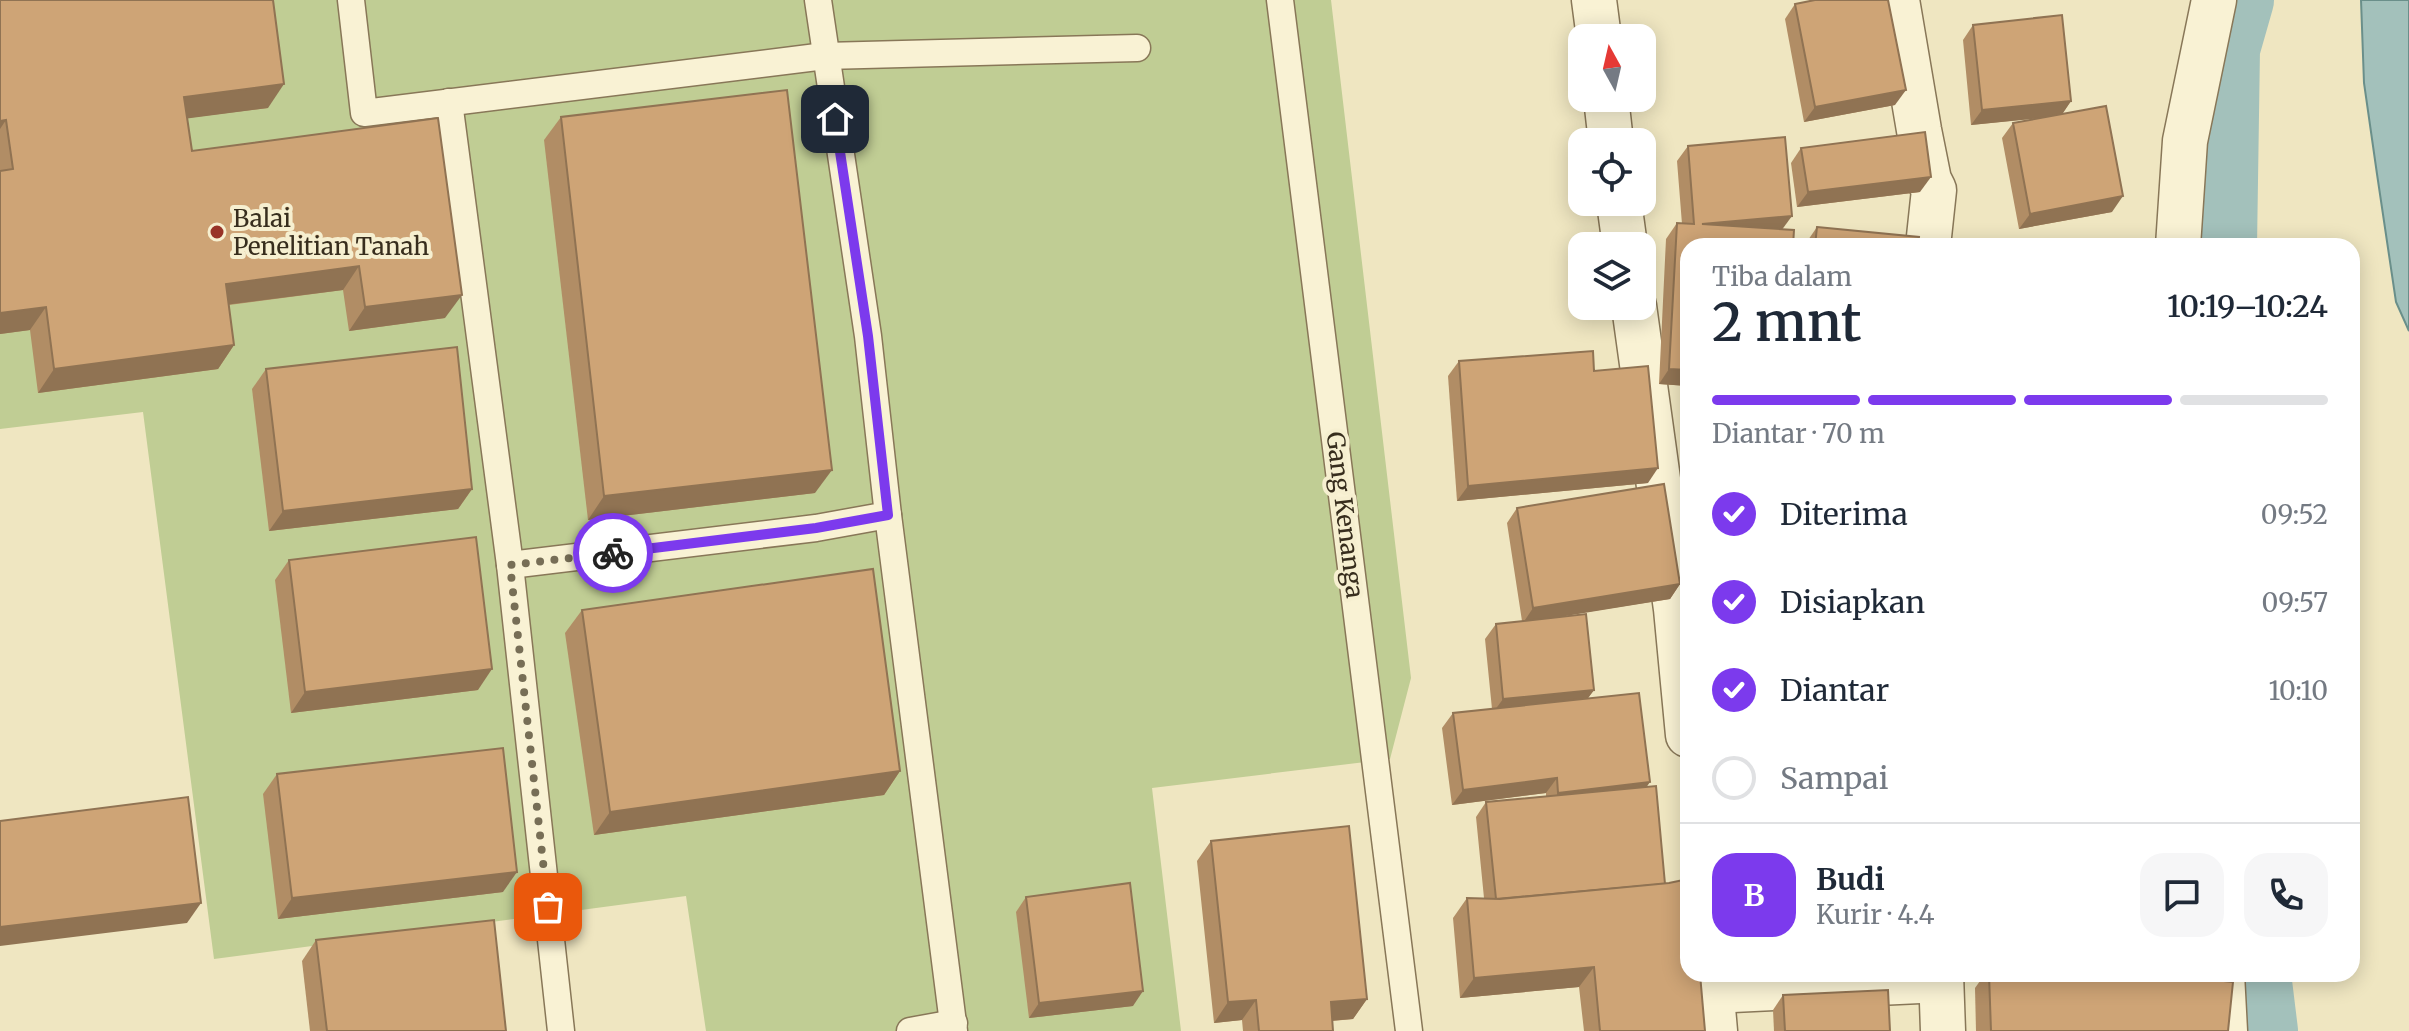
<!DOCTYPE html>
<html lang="id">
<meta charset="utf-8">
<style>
body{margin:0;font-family:Merriweather,serif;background:#f6f6f7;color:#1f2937;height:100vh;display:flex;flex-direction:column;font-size:30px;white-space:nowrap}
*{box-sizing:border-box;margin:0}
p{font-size:26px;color:#747a83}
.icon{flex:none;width:44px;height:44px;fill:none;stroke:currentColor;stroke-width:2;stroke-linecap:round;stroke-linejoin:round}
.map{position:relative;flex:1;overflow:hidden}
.details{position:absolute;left:1680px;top:238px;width:680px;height:744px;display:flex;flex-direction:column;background:#fff;border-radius:24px;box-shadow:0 4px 20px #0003}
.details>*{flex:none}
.needle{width:52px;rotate:352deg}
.controls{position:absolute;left:1568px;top:24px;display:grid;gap:16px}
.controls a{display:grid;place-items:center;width:88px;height:88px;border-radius:16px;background:#fff;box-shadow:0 4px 20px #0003;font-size:40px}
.pin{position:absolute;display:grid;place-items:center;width:68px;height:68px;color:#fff;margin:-34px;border-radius:16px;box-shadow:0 4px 12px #0006}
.courier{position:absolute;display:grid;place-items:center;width:80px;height:80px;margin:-40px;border:6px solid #7c3aed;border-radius:50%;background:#fff;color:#222;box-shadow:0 2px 10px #0007}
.headline em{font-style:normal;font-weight:600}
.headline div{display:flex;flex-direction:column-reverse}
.headline{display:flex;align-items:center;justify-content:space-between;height:136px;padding:0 32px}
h1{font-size:52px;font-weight:600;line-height:60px}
.bar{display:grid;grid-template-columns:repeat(4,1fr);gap:12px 8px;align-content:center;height:96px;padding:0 32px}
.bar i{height:10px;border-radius:6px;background:#e0e1e3}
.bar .active{background:#7c3aed}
.bar p{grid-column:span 4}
.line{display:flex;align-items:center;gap:20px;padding:0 32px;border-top:2px solid #e0e1e3}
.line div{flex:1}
.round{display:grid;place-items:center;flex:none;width:84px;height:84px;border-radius:24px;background:#f6f6f7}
ol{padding:0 32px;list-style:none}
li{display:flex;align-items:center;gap:24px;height:88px}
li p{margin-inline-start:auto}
li .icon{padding:8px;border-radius:50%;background:#7c3aed;color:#fff;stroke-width:4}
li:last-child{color:#747a83}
li i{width:44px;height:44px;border:4px solid #e0e1e3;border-radius:50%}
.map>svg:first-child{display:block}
</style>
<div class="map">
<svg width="2409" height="1031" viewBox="0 0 2409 1031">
<rect width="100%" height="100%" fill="#efe6c1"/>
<!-- green -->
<path fill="#c0cd94" d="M0,0H1331L1411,678L1390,759L1152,788L1181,1031H706L686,896L214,959L143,412L0,429Z"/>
<!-- water -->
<path fill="#a3c1bb" stroke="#6a8f8a" stroke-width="2" d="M2361,0H2409V331L2396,302L2377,174L2364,83Z"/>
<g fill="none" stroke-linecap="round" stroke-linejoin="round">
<!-- canal -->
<g stroke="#a3c1bb" stroke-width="68">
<path d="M2223,246L2226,49L2240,0"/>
<path d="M2257,974L2264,1031"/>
</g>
<!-- lane casing -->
<g stroke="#887758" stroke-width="29">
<g id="lane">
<path d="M351,0L364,113L825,56L1137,48"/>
<path d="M1280,0L1409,1031"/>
<path d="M449,102L510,565L561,1031"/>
<path d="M888,515L954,1031"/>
<path d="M510,565L816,528L888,515L868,336L818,0"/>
<path d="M910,1031L954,1023"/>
</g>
</g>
<!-- street casing -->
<g stroke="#887758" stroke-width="47">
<g id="street">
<path d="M1594,0L1599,38"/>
<path d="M1897,0L1919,130L1929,180L1934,190L1928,246"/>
<path d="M1606,98L1611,142"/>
<path d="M1619,202L1625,246"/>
<path d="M2178,246L2185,141L2214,0"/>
<path d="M1634,306L1676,609L1688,735"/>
<path d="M1710,974L1715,1031"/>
<path d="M1941,974L1943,1031"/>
<path d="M2222,974L2225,1031"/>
<path d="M1712,991L1941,980"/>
</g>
</g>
<!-- lane -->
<use href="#lane" stroke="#f9f2d4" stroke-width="26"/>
<!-- street -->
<use href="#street" stroke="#f9f2d4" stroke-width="44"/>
</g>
<!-- wall -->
<g fill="#b18d65">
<path d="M0,0L268,108L187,118L192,151L445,318L349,331L343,290L229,305L234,345L218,369L38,393L30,330L0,334Z"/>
<path d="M1795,4L1895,105L1804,122L1785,19Z"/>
<path d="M1973,25L2071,101L2062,114L2112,212L2019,229L2002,138L2013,123L2039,118L1971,125L1963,40Z"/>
<path d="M561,117L815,493L588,520L544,140Z"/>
<path d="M1688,146L1782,229L1688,386L1659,384L1666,239L1677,223L1682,224L1677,161Z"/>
<path d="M1801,148L1920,192L1797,207L1791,163Z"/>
<path d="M1817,227L1918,246H1806V243Z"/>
<path d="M1459,361L1594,371L1648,483L1457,501L1448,376Z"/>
<path d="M266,369L472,489L458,509L269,531L252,389Z"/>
<path d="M1517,508L1680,584L1670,599L1555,617L1594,690L1587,699L1647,787L1665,884L1705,1031H1584L1579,987L1460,998L1453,918L1467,898H1484L1476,817L1486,802L1546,796V793L1452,805L1442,728L1453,713L1492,709L1485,639L1496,624L1522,621L1507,523Z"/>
<path d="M289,560L478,690L291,713L275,580Z"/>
<path d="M582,610L900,771L884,795L594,835L565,633Z"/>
<path d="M277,774L503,892L278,919L263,794Z"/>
<path d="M1211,841L1367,999L1353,1019L1332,1021L1333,1031H1243L1242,1020L1214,1023L1197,861Z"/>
<path d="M1026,897L1133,1006L1029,1018L1016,912Z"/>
<path d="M316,940L506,1031H310L302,961Z"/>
<path d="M1985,974H2158L2228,1031H1976L1975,988Z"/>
<path d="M1783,995L1890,1031H1774L1773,1010Z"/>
</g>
<!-- shaded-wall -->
<g fill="#907353">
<path d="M284,84L268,108L168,121L184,97Z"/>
<path d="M1906,90L1895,105L1804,122L1815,107Z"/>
<path d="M2071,101L2061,116L1971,125L1982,110Z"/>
<path d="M6,120L0,129V121Z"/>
<path d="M1931,177L1920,192L1797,207L1808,192Z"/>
<path d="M2123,196L2112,212L2019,229L2030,214Z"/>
<path d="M1792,216L1781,231L1702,224Z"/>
<path d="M359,266L343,290L209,307L226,284Z"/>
<path d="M462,295L445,318L349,331L365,307Z"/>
<path d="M46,307L30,330L0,334V313Z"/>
<path d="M234,345L218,369L38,393L54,369Z"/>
<path d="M1669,369L1688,370V386L1659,384Z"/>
<path d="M1658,468L1648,483L1457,501L1468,486Z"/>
<path d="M832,470L815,493L588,520L604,496Z"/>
<path d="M472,489L458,509L269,531L283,511Z"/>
<path d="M1680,584L1670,599L1523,623L1533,608Z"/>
<path d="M492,669L478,690L291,713L305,692Z"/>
<path d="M1594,690L1583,705L1492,714L1503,699Z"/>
<path d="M900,771L884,795L594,835L610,812Z"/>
<path d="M1557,778L1546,793L1452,805L1463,790Z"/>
<path d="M1650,782L1639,798L1548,808L1558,793Z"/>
<path d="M517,872L503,892L278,919L292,898Z"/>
<path d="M201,903L187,923L0,946V927Z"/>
<path d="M1594,967L1579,987L1460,998L1474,978Z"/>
<path d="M1143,991L1133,1006L1029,1018L1039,1003Z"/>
<path d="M1367,999L1353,1019L1316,1022L1331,1002Z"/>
<path d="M1256,1000L1242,1020L1214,1023L1228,1002Z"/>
</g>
<!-- building -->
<g fill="#cea476" stroke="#907353" stroke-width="2">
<path d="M0,0H273L284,84L184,97L192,151L438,118L462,295L365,307L359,266L226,284L234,345L54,369L46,307L0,313V171L13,169L6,120L0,121Z"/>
<path d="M1815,0H1888L1906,90L1815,107L1795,4Z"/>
<path d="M2062,15L2071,101L1982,110L1973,25Z"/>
<path d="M787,90L832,470L604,496L561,117Z"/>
<path d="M2106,106L2123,196L2030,214L2013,123Z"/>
<path d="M1925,132L1931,177L1808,192L1801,148Z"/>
<path d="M1785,137L1792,216L1702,224L1794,230L1793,246H1688V370L1669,369L1677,223L1694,224L1688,146Z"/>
<path d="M1817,227L1919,237L1918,246H1815Z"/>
<path d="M457,347L472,489L283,511L266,369Z"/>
<path d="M1593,351L1594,371L1648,366L1658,468L1468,486L1459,361Z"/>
<path d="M1664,484L1680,584L1533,608L1517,508Z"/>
<path d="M476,537L492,669L305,692L289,560Z"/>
<path d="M873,569L900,771L610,812L582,610Z"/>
<path d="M1586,614L1594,690L1503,699L1496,624Z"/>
<path d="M1639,693L1650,782L1558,793L1557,778L1463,790L1453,713Z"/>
<path d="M503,748L517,872L292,898L277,774Z"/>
<path d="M1656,786L1665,884L1496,899L1486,802Z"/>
<path d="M188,797L201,903L0,927V821Z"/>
<path d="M1349,826L1367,999L1331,1002L1333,1031H1259L1256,1000L1228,1002L1211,841Z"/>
<path d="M1688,879V974H1700L1705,1031H1600L1594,967L1474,978L1467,898L1500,899L1669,883Z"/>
<path d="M1130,883L1143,991L1039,1003L1026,897Z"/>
<path d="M494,920L506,1031H327L316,940Z"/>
<path d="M1989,974H2158L2233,982L2228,1031H1991Z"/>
<path d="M1888,990L1890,1031H1785L1783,995Z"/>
</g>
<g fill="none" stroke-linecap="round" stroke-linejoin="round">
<!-- done -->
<path stroke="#776e56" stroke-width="8" stroke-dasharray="0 14.4" d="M548,907L510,565L613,553"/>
<!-- route -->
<path stroke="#7c3aed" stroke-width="10" d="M613,553L816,528L888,515L868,336L835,119"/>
</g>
<!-- markers -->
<circle fill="#983327" stroke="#f6efd0" stroke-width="3" cx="217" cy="232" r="8"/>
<g text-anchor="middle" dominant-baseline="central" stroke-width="8" stroke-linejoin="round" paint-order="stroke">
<!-- poi labels -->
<g font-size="24" fill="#372d1d" stroke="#f6efd0" text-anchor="start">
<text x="233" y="218">Balai<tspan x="233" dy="28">Penelitian Tanah</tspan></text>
</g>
<!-- street labels -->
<g font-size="24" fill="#372d1d" stroke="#f6efd0">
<text transform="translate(1345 515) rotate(83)">Gang Kenanga</text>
</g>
</g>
</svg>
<div class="controls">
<a><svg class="needle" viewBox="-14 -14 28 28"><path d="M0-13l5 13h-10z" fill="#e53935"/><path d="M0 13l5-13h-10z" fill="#747a83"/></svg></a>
<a><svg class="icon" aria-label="locate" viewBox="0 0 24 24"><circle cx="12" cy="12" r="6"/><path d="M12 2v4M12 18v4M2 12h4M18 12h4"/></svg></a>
<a><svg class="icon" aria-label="layers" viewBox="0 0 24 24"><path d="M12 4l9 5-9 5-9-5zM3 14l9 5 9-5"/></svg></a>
</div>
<div class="pin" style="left:548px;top:907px;background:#ea580c"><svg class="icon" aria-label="bag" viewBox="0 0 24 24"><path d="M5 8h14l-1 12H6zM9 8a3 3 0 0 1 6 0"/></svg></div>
<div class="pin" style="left:835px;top:119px;background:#1f2937"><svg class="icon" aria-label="home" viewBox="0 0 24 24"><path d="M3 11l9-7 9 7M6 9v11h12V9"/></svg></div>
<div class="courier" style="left:613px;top:553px"><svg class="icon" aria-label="bike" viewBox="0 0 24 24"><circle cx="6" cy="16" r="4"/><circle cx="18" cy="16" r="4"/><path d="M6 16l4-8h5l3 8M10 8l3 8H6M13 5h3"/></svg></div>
<section class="details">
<div class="headline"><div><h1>2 mnt</h1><p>Tiba dalam</p></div><em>10:19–10:24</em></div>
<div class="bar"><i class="active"></i><i class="active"></i><i class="active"></i><i></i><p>Diantar · 70 m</p></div>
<ol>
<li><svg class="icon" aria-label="check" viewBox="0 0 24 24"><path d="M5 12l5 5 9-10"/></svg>Diterima<p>09:52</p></li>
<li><svg class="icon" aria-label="check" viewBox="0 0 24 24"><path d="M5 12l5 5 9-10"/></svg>Disiapkan<p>09:57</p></li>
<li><svg class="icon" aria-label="check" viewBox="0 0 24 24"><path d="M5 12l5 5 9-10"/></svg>Diantar<p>10:10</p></li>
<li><i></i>Sampai</li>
</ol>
<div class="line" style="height:144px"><b class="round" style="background:#7c3aed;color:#fff">B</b><div><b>Budi</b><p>Kurir · 4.4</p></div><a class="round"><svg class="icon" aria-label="chat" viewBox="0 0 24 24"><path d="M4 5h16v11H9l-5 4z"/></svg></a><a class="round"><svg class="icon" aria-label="phone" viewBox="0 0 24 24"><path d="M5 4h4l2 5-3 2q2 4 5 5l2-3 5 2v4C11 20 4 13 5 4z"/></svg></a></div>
</section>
</div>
